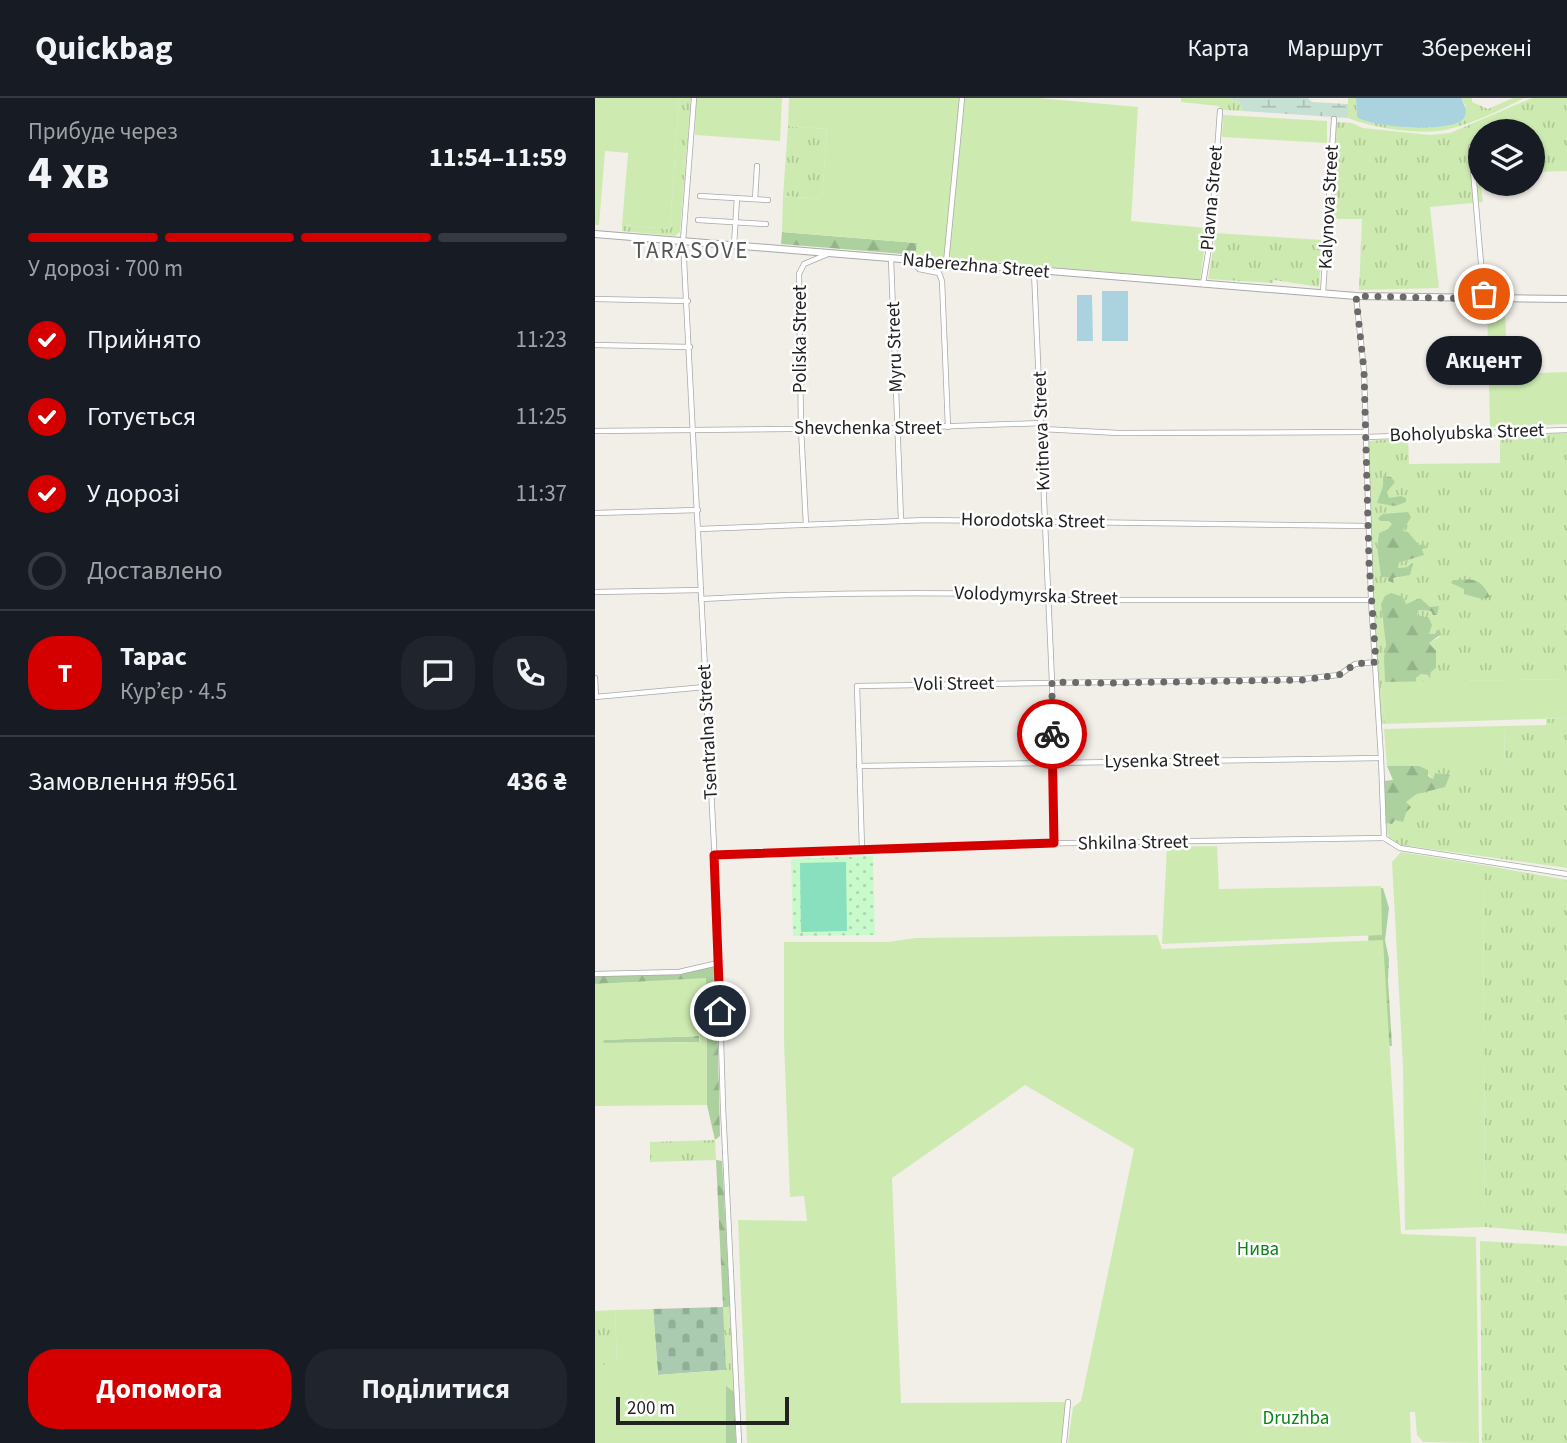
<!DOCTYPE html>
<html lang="uk">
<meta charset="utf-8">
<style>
body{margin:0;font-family:"Source Sans 3",sans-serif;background:#20242c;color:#f1f3f6;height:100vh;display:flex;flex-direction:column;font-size:26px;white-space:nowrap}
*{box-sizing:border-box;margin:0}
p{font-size:23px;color:#9ea1a6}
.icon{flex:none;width:38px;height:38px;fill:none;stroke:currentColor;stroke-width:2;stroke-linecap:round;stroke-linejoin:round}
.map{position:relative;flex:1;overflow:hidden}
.panel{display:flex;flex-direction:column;background:#171b24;width:595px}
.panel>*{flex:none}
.fabs{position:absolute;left:873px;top:21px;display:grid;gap:14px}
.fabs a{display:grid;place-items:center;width:77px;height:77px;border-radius:50%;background:#171b24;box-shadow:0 2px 5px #0004;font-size:35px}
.scale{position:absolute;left:21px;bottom:18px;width:173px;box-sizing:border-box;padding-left:7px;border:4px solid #222;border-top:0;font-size:19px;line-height:24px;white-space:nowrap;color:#222;-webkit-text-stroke:5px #fff;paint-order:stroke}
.pin{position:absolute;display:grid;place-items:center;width:60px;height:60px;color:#fff;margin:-30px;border:4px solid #fff;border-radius:50%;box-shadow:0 2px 7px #0007}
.courier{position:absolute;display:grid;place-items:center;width:70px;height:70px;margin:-35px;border:5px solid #d40000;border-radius:50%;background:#fff;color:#222;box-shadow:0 2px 9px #0007}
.bubble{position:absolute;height:49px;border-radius:24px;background:#171b24;box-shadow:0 2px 5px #0004;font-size:23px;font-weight:700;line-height:49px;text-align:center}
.head em{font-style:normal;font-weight:700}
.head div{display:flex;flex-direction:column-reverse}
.head{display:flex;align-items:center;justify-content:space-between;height:119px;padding:0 28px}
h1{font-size:46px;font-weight:700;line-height:52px}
.bar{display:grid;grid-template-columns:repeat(4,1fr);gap:10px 7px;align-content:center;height:84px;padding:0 28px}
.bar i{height:9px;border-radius:5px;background:#363941}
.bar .on{background:#d40000}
.bar p{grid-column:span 4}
.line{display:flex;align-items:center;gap:18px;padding:0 28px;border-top:2px solid #363941}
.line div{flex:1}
.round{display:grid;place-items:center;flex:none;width:74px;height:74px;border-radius:28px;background:#20242c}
ol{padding:0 28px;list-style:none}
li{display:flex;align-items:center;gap:21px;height:77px}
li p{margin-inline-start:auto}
li .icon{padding:7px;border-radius:50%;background:#d40000;color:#fff;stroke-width:4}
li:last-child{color:#9ea1a6}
li i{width:38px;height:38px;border:4px solid #363941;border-radius:50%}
.button{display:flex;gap:14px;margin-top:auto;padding:14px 28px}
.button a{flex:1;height:80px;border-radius:28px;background:#d40000;color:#fff;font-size:28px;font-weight:700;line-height:80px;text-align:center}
.button a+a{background:#20242c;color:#f1f3f6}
header{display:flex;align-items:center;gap:42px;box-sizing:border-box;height:98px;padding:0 35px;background:#171b24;border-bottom:2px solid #363941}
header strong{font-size:33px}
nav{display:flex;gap:38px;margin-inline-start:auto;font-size:24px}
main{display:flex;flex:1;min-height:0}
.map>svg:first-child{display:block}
</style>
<header>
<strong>Quickbag</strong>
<nav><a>Карта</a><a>Маршрут</a><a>Збережені</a></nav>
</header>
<main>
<section class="panel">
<div class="head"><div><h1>4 хв</h1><p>Прибуде через</p></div><em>11:54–11:59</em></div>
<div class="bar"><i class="on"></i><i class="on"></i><i class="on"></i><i></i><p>У дорозі · 700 m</p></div>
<ol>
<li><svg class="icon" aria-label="check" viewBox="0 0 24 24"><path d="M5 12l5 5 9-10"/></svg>Прийнято<p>11:23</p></li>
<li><svg class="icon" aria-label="check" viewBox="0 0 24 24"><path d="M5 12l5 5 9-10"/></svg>Готується<p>11:25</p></li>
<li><svg class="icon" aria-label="check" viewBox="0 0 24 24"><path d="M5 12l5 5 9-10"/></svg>У дорозі<p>11:37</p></li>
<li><i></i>Доставлено</li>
</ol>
<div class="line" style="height:126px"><b class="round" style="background:#d40000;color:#fff">Т</b><div><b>Тарас</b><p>Кур’єр · 4.5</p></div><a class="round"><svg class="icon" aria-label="chat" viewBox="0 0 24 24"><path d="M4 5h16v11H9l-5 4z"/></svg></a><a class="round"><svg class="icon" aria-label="phone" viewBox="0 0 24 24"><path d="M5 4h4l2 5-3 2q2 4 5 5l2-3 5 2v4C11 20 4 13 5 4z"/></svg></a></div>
<div class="line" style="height:91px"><div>Замовлення #9561</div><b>436 ₴</b></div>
<div class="button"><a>Допомога</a><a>Поділитися</a></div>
</section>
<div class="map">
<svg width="972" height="1345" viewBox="0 0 972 1345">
<defs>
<pattern id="grass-tufts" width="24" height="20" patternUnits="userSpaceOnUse" patternTransform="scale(1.75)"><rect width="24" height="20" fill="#cdebb0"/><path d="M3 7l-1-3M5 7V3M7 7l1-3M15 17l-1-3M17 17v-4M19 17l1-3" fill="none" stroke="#b0c997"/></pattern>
<pattern id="forest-firs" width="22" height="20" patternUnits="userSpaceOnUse" patternTransform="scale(1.75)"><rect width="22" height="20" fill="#add19e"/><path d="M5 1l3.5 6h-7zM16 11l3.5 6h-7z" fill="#95b388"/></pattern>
<pattern id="wetland-marsh" width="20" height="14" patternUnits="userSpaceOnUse" patternTransform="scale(1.75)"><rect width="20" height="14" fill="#c6e0d4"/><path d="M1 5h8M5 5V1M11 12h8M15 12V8" fill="none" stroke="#aac0b6"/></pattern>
<pattern id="cemetery-stones" width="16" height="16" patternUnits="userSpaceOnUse" patternTransform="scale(1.75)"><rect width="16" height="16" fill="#aacbaf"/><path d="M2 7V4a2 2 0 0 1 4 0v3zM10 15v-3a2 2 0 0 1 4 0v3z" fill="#92ae96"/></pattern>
<pattern id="park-dots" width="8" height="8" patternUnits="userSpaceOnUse" patternTransform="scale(1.75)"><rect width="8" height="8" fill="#c8facc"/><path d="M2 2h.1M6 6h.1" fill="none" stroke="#acd6af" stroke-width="1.8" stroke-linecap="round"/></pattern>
</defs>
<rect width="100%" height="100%" fill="#f2efe9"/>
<!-- grass -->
<g fill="url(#grass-tufts)" fill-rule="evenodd">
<path d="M84,0H96L85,134L80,138L27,133V127L75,131Z"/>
<path d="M586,0H635L644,4L648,13L629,12L623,8L586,4Z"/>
<path d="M753,0H761L762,18L871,8L866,0H877V4L893,11L918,0H929C906,12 879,25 854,31C827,38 778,30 753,20Z"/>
<path d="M937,0H972V73L938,74V33L901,32L879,36L888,104L835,109L844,190L764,192L767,121H736L741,24L757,25L768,30L835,37L855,35Z"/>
<path d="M193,28L232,31L227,101L188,98Z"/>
<path d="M621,135L727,142L724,189L679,182L678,185L613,181Z"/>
<path d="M972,335V581L821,584V580L826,576L833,577L835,580L836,574L841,570L838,549L833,545L845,539L840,536H834L822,518L824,512L836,513L825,500L811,506L787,521C794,542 789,563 790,584L786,587L790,626H786L775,430L774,343L813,340L814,366L905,365V338ZM800,414L808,433L824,447L828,457L803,465V470L812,469L817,465L803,480H798L799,485L793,479H786L782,449L784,435L793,431L798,426L794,423Z"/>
<path d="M972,620V770L806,747L793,739L791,725L796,726L811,704L822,696L840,690L854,677L841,675L838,681L824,668H910L909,628L951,627V621Z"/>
<path d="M888,767L972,782V1136L890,1129Z"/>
<path d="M120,1042L121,1062L55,1064V1044Z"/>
<path d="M885,1143L972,1148V1345H887Z"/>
<path d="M135,1207L139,1294L130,1287L128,1209Z"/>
<path d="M20,1212L22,1267H0V1213Z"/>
</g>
<!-- forest -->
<g fill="url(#forest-firs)">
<path d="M187,134L322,145L321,157L186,146Z"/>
<path d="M788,378L796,379L800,384L792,394L794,400L806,398L811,400V404L800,408L782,405L788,388Z"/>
<path d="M813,414L816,419L808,433L813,434L824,447L829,446L831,450L827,451L829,457L803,465V470L812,469L818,465L815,477L798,480L799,485L793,483V479H786L782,449L784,435L793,431L797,426L794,423H785L783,420L788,416Z"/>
<path d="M858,482C879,481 885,479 895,499L887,501L869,496V491L856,485Z"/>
<path d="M796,495L808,499L811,506L825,500L835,509L844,508L842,517H838L836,513L824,512L822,517L834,520L837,527L834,536H840L842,532L846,536L834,545L841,553V570L836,574L835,581L833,577L826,576L821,580V584H790L789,559L791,547L786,506L790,498Z"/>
<path d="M792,668H824L833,672V678L838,681L840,675L855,677L850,689L822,696L811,704L816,709L811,715L808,724L800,722L797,726L791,725L789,683L798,682Z"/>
<path d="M774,790H788L794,810L790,842L794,861L793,882L797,948H790L773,868Z"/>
<path d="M115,867L121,869L125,1038L120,1042L112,1007L111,881L0,886V878L84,876Z"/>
<path d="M104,938V944L8,945V942Z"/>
<path d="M121,1062L127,1063L135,1207L133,1209H128Z"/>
<path d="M130,1287L139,1294L141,1345H131Z"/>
</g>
<!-- wetland -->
<path fill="url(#wetland-marsh)" d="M635,0H713L717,4L753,6V20L648,13L644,4Z"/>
<!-- cemetery -->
<path fill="url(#cemetery-stones)" d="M128,1209L131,1272L63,1277L58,1211Z"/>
<!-- park -->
<path fill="url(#park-dots)" d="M278,758L280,837L198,838L196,761Z"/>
<!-- garden -->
<g fill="#cdebb0" fill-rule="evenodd">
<path d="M0,0H84L75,131L27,127L33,55L10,53L4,127H0Z"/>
<path d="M101,0H187L185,43L100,37Z"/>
<path d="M194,0H444L543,9L536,123L612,130L605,182L321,157L322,145L187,134L188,98L227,101L232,31L193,28Z"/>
<path d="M628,17L732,23V45L627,39Z"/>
<path d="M892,207H910L912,276L972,274V326L895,329Z"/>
<path d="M972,581V620L790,626L786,587L790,584Z"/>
<path d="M909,628L910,668H792L789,631Z"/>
<path d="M622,748L624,791L786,788L787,837L567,846L572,749Z"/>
<path d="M806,754L888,767L890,1129L810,1132L808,968L797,764Z"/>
<path d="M562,837L567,851L788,842L806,1136L881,1139L884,1345L828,1344L822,1337L820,1314H815L816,1345H473L478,1309L486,1303L539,1051L430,987L297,1080L306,1305L471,1304L466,1345H152L143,1122L212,1123L209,1098L195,1099L189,944V844H293L321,840Z"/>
<path d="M111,880L112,1007L0,1008V886ZM103,938L105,940L104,944L9,945L8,944L9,942Z"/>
<path d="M58,1211L63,1277L131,1272V1345H0V1267L22,1266L20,1212Z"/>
</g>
<!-- pitch -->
<path fill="#88e0be" d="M251,764L252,833L206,834L205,765Z"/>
<!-- water -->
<g fill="#aad3df">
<path d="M761,0H866C869,6 873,13 869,20C859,36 774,29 762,19Z"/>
<rect x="507" y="193" width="26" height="50"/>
<path d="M482,197H497L498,243H482Z"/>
</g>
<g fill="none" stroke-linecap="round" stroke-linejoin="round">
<!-- minor casing -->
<g stroke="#a9a9a9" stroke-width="6">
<g id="minor">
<path d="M99,0L88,143L122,806L128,1009L144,1345"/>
<path d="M876,49L889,200"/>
<path d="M105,98L173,102"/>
<path d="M160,101L162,68"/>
<path d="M103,122L171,126"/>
<path d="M139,147L142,100"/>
<path d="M296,161L306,422"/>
<path d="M317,163L324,171L344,175L347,183L353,329"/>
<path d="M351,165L367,0"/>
<path d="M439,173L457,584L459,745"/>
<path d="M608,186L616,137L625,13"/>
<path d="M728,195L739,21"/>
<path d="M761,198L769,273L776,502L786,660L789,740"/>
<path d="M0,201L93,203"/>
<path d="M0,247L95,249"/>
<path d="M447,331L524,335L771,334"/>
<path d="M0,333L304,330L447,325"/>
<path d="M771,339L972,332"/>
<path d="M0,415L103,412"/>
<path d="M211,427L206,330L204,176L209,166L233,156"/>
<path d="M104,431L332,422L773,428"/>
<path d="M0,494L106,492"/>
<path d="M106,501C220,494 334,495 447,496L453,502H776"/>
<path d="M0,580L1,599"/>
<path d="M0,599L110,589"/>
<path d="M264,668L786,660"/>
<path d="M789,740L805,750L972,776"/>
<path d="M267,751L262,588L708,581L744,577L760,566L781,564"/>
<path d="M119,757L418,746L789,740"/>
<path d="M0,876L84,874L123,865"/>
<path d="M469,1345L473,1304"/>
</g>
</g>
<!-- tertiary casing -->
<g stroke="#a9a9a9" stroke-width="8">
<path id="tertiary" d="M0,136L761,198L972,201"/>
</g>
<!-- minor -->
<use href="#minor" stroke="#fff" stroke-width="4.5"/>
<!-- tertiary -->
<use href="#tertiary" stroke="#fff" stroke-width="6"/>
</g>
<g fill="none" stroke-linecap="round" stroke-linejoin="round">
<!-- done -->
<path stroke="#6b6a68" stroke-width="7" stroke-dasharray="0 12.6" d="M457,636V584L511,585L708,582L744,577L760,566L781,564L774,465L769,273L761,198L889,201V196"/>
<!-- route -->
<path stroke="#d40000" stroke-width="9" d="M125,913L119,757L459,745L457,636"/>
</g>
<g text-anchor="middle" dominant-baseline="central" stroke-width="5" stroke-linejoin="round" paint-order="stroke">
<!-- street labels -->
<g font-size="19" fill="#222" stroke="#fff">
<text transform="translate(617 100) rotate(-85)">Plavna Street</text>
<text transform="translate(734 109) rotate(-87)">Kalynova Street</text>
<text transform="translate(381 168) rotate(5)">Naberezhna Street</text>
<text transform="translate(205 241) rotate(-90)">Poliska Street</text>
<text transform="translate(300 249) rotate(-92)">Myru Street</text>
<text x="273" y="330">Shevchenka Street</text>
<text transform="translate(447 333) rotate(-92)">Kvitneva Street</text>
<text transform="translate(872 335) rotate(-2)">Boholyubska Street</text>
<text transform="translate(438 423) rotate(1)">Horodotska Street</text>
<text transform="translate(441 498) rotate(2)">Volodymyrska Street</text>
<text transform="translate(359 586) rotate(-1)">Voli Street</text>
<text transform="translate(113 634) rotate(-93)">Tsentralna Street</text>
<text transform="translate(567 663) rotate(-1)">Lysenka Street</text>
<text transform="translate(538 745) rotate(-1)">Shkilna Street</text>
</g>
<!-- park labels -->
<g font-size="19" fill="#0c8416" stroke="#fff">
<text x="663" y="1151">Нива</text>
<text x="701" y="1320">Druzhba</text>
</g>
<!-- quarter labels -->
<g font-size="23" letter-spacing="2" fill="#555" stroke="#fff">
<text x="96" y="152">TARASOVE</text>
</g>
</g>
</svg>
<div class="fabs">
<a><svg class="icon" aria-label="layers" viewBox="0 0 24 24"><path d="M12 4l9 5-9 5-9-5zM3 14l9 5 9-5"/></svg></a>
</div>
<div class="scale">200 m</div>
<div class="pin" style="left:889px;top:196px;background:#ea580c"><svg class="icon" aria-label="bag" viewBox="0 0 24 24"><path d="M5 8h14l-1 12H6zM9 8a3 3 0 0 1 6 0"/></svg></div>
<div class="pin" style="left:125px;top:913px;background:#1f2937"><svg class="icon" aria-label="home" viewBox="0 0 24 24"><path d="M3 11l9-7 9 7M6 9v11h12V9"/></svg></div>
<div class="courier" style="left:457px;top:636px"><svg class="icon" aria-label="bike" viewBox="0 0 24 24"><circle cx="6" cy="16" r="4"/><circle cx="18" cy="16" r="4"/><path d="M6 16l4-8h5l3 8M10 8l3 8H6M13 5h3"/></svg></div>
<div class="bubble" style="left:831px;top:238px;width:116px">Акцент</div>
</div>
</main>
